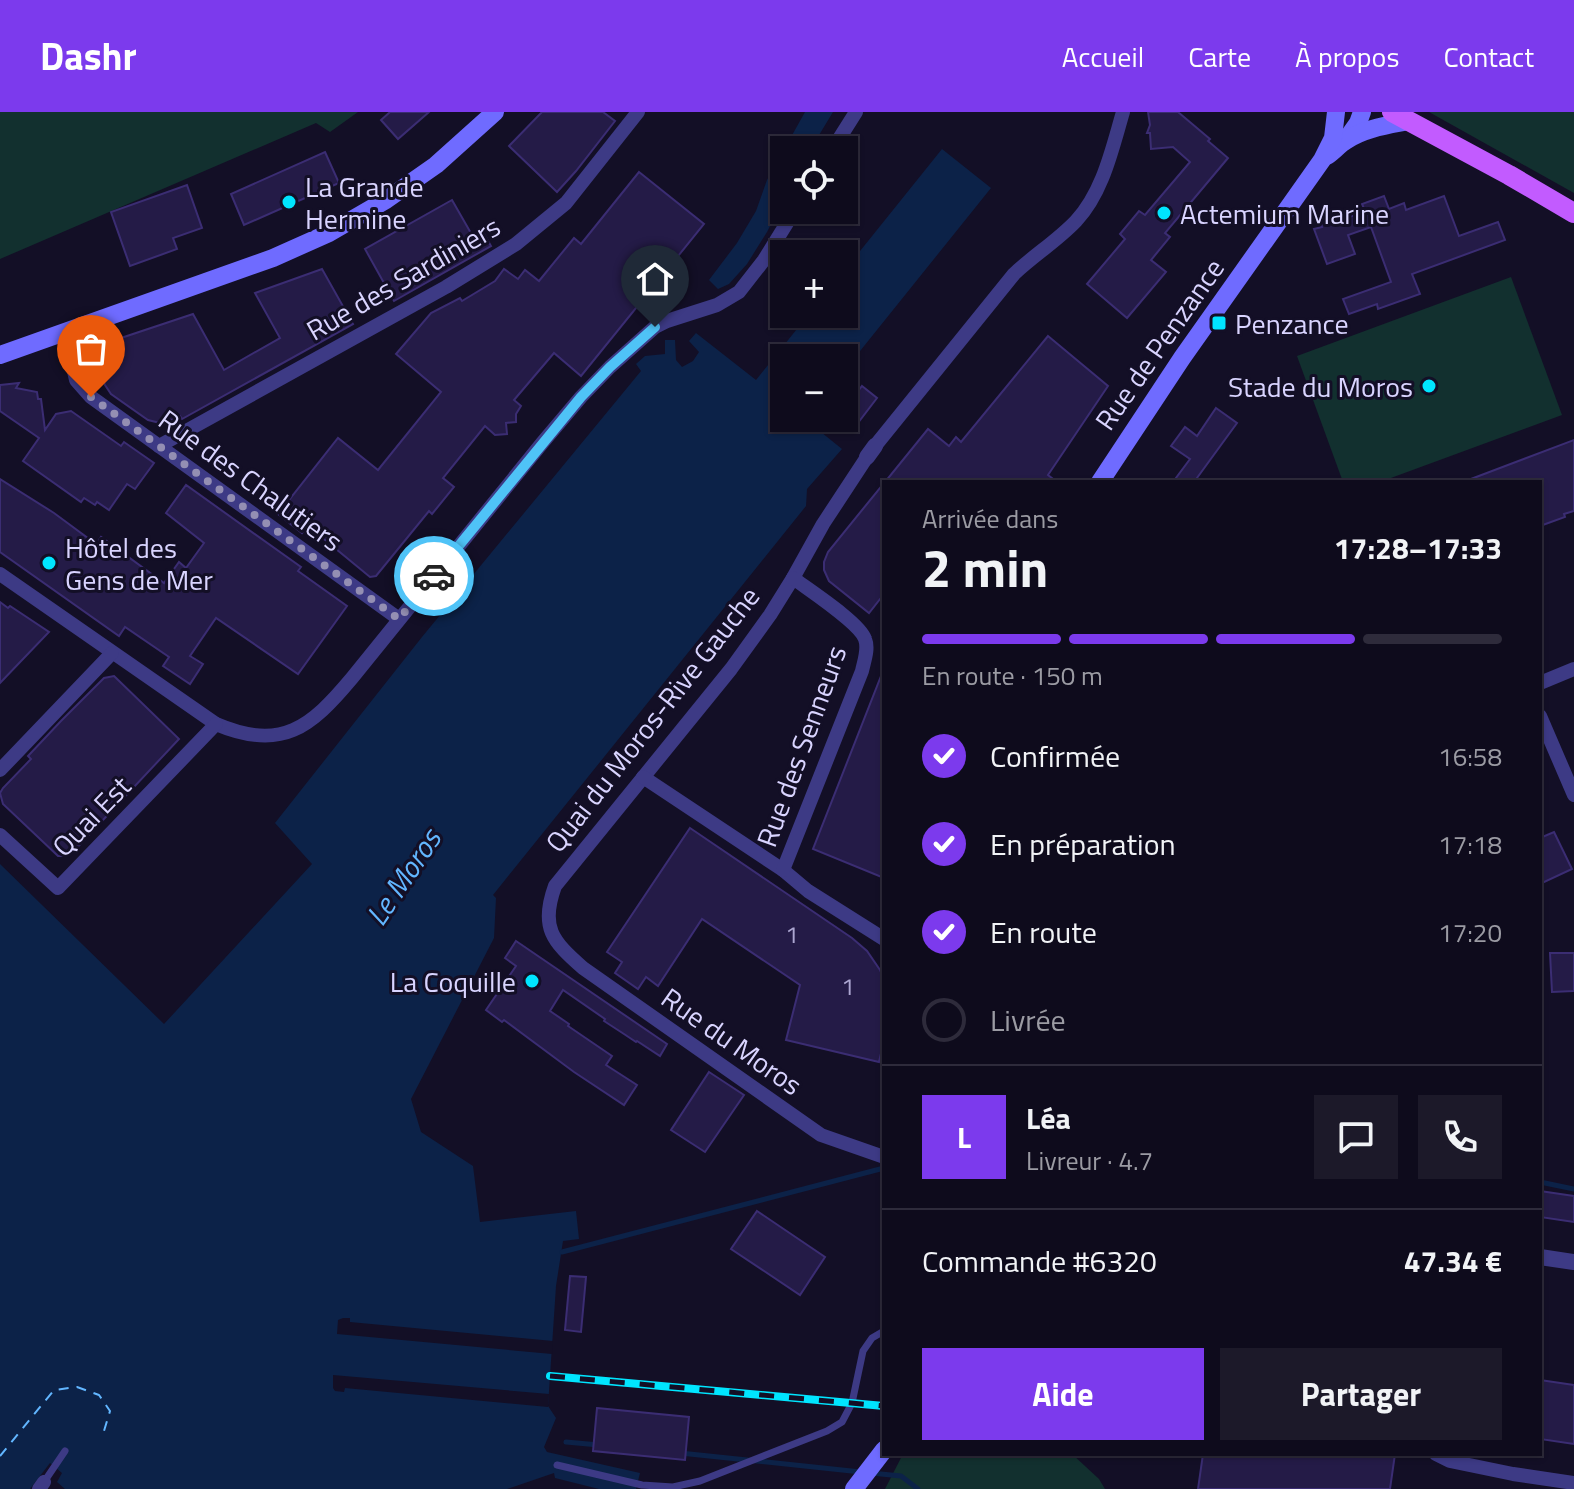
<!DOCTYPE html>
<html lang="fr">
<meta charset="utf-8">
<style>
body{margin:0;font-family:"Titillium Web",sans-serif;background:#1c1929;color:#f1f3f6;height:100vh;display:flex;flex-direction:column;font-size:30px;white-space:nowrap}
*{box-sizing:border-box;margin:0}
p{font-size:26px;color:#9b9ba3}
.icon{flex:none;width:44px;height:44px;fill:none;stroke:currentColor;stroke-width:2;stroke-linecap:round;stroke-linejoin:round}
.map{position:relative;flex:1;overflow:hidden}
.side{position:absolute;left:882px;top:368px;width:660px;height:976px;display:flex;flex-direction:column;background:#0e0b1c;border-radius:0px;box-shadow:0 2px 6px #0004,0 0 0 2px #2e2b3b}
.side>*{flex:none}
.fabs{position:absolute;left:770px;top:24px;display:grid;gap:16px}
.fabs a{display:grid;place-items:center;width:88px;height:88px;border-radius:0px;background:#0e0b1c;box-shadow:0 2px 6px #0004,0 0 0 2px #2e2b3b;font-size:40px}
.pin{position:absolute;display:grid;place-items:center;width:68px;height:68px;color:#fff;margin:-82px -34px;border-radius:50% 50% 50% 0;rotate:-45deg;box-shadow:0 0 8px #0007}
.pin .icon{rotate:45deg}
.courier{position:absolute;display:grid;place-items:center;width:80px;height:80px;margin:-40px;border:6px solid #4fc3f7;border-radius:50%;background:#fff;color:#222;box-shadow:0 2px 10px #0007}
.overview em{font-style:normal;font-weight:700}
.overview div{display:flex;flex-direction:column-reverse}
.overview{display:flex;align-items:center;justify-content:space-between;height:136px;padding:0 40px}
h1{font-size:52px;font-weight:700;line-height:60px}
.bar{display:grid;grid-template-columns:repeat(4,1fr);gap:12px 8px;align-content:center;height:96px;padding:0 40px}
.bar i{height:10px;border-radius:6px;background:#2e2b3b}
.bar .active{background:#7c3aed}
.bar p{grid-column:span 4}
.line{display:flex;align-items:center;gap:20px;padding:0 40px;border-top:2px solid #2e2b3b}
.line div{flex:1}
.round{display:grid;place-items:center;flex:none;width:84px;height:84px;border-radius:0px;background:#1c1929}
ol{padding:0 40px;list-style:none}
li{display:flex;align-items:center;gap:24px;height:88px}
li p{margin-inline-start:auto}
li .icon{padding:8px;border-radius:50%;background:#7c3aed;color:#fff;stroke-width:4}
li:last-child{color:#9b9ba3}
li i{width:44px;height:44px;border:4px solid #2e2b3b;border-radius:50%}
.primary-button{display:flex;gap:16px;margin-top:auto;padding:16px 40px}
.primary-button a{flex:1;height:92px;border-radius:0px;background:#7c3aed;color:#fff;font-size:32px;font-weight:700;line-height:92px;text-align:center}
.primary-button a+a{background:#1c1929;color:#f1f3f6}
header{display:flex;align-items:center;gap:48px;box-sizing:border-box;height:112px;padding:0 40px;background:#7c3aed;color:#fff}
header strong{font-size:38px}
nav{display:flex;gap:44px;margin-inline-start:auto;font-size:28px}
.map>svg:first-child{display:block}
</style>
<header>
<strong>Dashr</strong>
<nav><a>Accueil</a><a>Carte</a><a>À propos</a><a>Contact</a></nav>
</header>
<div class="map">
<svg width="1574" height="1377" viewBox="0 0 1574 1377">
<rect width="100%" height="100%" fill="#130f26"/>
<!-- green -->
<g fill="#12302f">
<path d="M0,0H358L330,20L316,11L0,147Z"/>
<path d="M1429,0H1574V81Z"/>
<path d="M1511,165L1562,303L1380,370H1343L1297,244Z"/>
<path d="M903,1342H1072L1099,1367L1105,1377H885Z"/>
</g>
<!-- water -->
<g fill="#0c2248">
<path d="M805,0H833L810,38H784V87L767,120L747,152L729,172L718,177L709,168L737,131L756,99L767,68Z"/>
<path d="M942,37L991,76L844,259V246H784V306H807L806,308L842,337L807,377L806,394L493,783L496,786L494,826L411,987L421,1020L473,1054L480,1110L576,1099L579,1127L563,1129L556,1174L548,1294L556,1306L544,1335L547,1340L640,1361L636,1377H599L555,1366L554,1361L507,1377H65L57,1370L62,1361L50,1351L30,1377H0V752L164,912L312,752L275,711L422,525L641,259L636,252L645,244L665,242V228H675L676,248L682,255L693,249L699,240L689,229L696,221L756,268L809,202H844V159Z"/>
</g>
<!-- pier -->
<g fill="#130f26">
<path d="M343,1206H350V1210L553,1229L552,1242L337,1222L338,1208Z"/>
<path d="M333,1263L549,1282L548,1295L345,1276L344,1280L335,1279L333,1276Z"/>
</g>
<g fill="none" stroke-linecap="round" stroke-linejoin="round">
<!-- stream -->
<g stroke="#0c2248" stroke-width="5">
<path d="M1540,1070L1574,1077"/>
<path d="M562,1140L884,1056"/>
<path d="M566,1330L599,1333"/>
<path d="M680,1341L861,1360"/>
<path d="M871,1361L901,1364L918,1377"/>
</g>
<!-- ferry -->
<path stroke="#62b6ff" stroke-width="2" stroke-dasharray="10 8" stroke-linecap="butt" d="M0,1344L54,1278L77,1275L99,1283L110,1299L104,1319"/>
</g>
<!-- building -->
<g fill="#241b47" stroke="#3b2d73" stroke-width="2">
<path d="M390,0H429L398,27L381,8Z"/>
<path d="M542,0H603L615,9L576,59L557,80L509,34Z"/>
<path d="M1148,0H1178L1210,27L1208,29L1228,46L1165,121L1170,125L1151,148L1166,160L1127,206L1087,172L1125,127L1120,122L1139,99L1145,103L1190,50L1173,35L1151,37L1150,21H1147L1150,13Z"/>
<path d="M325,40L339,71L244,113L231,82Z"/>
<path d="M639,60L704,112L581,264L554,241L514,288L521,294L516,302V310L506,311L507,322L495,323L485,314L443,366L454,375L432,402L429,399L376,464L370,465L308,414L302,421L278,402L338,326L378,358L441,280L396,242L431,201L460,186L462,189L495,169L504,157L518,167L525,158L539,169L574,126L581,132Z"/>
<path d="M187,73L202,116L173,126L177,137L130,154L111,100Z"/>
<path d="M1384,84L1389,97L1404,91L1406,98L1444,84L1459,124L1498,110L1505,128L1412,162L1420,182L1378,197L1377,192L1349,202L1343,187L1391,170L1371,115L1348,123L1355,142L1327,152L1314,117L1322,115L1320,108L1340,101L1342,108L1365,99L1362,92Z"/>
<path d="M452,88L472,123L482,118L491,134L394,189L365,137Z"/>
<path d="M322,157L353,212L182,307L180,304L164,312L148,308L111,282L105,273L101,262V255L105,241L110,233L124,225L193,202L224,258L280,226L255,181Z"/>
<path d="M1048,224L1108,274L1048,363L1057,370H885L928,317L949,334L956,325L961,330Z"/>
<path d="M19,271L16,276L37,280L38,287H41L45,318L56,302L71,299L121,334L124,330L154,351L135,377L127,372L109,398L97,390L95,393L84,386L81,390L23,349L39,326L0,299V273Z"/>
<path d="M862,274L877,286L854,316L844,308V297Z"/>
<path d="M1216,296L1237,311L1194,370H1173L1190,347L1171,334L1185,315L1197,324Z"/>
<path d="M1574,328V399L1564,402L1565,405L1540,414V370H1463Z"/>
<path d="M0,367L54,401L96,432L101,425L164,471L179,450L186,456L204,431L166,401L186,373L301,455L298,459L347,494L298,562L216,506L190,544L203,552L190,572L163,554L169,545L125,515L119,524L0,440Z"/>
<path d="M884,371V482L869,501L829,469L824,458V450L828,440Z"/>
<path d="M0,490L8,496L10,494L49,520L0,571Z"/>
<path d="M883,559H884V766L813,737Z"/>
<path d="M114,564L179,627L73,740L68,744H58L3,692L0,681L3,676L31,647L28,644L61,609L104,566Z"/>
<path d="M690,716L852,826L867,839L880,858L884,868V928L879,950L786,928L800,873L702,807L658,874L646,865L638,877L615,861L622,850L607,840Z"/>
<path d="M1554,720L1572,757L1540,772V726Z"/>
<path d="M516,829L667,932L660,944L637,929L636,930L624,922L604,909L605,907L563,878L550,899L569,912L568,914L612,944L606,953L637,973L624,993L574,960L504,908L502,910L486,898L516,854L505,846Z"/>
<path d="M1550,841H1574V879L1552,880Z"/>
<path d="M709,960L744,983L705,1040L671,1018Z"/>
<path d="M1540,1079L1574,1084V1110L1540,1105Z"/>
<path d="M757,1099L825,1145L800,1183L731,1137Z"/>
<path d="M570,1164L586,1165L581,1220L565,1218Z"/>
<path d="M1540,1268L1574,1273V1332L1540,1327Z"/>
<path d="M597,1296L689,1305L685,1348L593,1339Z"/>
<path d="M1203,1342H1395L1390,1377H1198Z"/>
</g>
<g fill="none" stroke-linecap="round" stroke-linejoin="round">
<!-- service -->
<g stroke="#3d3a85" stroke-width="7">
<path d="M557,1353L642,1373L673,1375L700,1369L827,1319L842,1310L852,1291L863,1239L872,1226L884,1219"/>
<path d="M44,1370L65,1339"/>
</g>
<!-- minor -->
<g stroke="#3d3a85" stroke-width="14">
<path d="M832,38L856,0"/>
<path d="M65,221L76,268L91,285L399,507"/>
<path d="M159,334L446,175L516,132L566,91L638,0"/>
<path d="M875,334L1014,162C1034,143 1057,129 1076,109C1103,80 1112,37 1123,0"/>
<path d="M867,345L823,412L793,466L770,503L731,557L555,774C540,815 552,829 583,856L821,1023L884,1045"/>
<path d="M0,462L216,612C282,640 311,615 352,566L543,330L581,285L610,255L655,215L667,209L717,193L739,180L764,148L795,98"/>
<path d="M1540,571L1574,557"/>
<path d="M1540,604L1574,683"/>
<path d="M0,658L112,541"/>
<path d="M643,665L783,758L808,779L884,827"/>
<path d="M0,723L58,776L216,612"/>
<path d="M783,758L862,559C864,549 869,537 865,527C860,511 809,478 793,466"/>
<path d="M1436,1342L1450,1349L1513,1362L1574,1371"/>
<path d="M39,1377L44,1370"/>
</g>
<!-- tertiary -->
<g stroke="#3d3a85" stroke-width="16">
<path d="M867,345L875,334"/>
<path d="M1540,1145L1574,1150"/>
</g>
<!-- secondary -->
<g stroke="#6f6bff" stroke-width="18">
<path d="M1346,28L1358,11L1362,0"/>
<path d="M1327,44C1334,39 1340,32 1347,28C1365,16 1389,13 1409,9"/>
<path d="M0,243L273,146L329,121L386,88L436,53L495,0"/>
<path d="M1100,370L1182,246L1322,48L1333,26L1336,0"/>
<path d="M854,1377L884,1338"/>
</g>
<!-- primary -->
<path stroke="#c25bff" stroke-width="20" d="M1392,0L1509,63L1574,101"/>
<!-- rail casing -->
<g stroke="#00e5ff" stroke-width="8">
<path id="rail" d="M550,1264L884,1294"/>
</g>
<!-- rail -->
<use href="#rail" stroke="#130f26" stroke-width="5" stroke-dasharray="15" stroke-linecap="butt"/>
</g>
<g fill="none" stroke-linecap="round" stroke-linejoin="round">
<!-- done -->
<path stroke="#948fb3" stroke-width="8" stroke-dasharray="0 14.4" d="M91,285L399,507L434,464"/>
<!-- route -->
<path stroke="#4fc3f7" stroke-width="10" d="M434,464L581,285L610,255L655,215"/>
</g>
<!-- markers -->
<g fill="#00e5ff" stroke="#130f26" stroke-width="3">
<circle cx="289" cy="90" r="8"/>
<circle cx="1164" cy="101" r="8"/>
<rect x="1211" y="203" width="16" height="16" rx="4"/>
<circle cx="1429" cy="274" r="8"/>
<circle cx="49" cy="451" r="8"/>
<circle cx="532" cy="869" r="8"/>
</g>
<g text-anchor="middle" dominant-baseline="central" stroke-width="6" stroke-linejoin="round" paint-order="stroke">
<!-- number labels -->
<g font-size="24" fill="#aca6d1">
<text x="792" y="822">1</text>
<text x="848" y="874">1</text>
</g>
<!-- poi labels -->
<g font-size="28" fill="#d9d4ff" stroke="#130f26" text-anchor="start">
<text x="305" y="74">La Grande<tspan x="305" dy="32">Hermine</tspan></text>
<text x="1180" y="101">Actemium Marine</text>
<text x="1235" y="211">Penzance</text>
<text x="1413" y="274" text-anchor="end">Stade du Moros</text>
<text x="65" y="435">Hôtel des<tspan x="65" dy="32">Gens de Mer</tspan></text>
<text x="516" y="869" text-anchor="end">La Coquille</text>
</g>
<!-- street labels -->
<g font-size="28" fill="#d9d4ff" stroke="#130f26">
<text transform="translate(403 166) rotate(-30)">Rue des Sardiniers</text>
<text transform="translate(1159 232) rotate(-55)">Rue de Penzance</text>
<text transform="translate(251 368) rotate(36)">Rue des Chalutiers</text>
<text transform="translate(652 607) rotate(-52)">Quai du Moros-Rive Gauche</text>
<text transform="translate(801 634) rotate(-70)">Rue des Senneurs</text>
<text transform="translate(91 704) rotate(-46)">Quai Est</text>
<text transform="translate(732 929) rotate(35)">Rue du Moros</text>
</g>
<!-- water labels -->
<g font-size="30" font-style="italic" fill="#62b6ff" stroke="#130f26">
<text transform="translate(403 765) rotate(-56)">Le Moros</text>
</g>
</g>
</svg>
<div class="fabs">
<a><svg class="icon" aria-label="locate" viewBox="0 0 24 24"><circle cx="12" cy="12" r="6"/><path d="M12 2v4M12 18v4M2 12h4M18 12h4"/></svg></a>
<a>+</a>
<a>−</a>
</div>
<div class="pin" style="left:91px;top:285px;background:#ea580c"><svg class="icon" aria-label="bag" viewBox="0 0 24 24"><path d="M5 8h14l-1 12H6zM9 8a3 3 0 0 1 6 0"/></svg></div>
<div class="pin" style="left:655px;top:215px;background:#1f2937"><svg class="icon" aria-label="home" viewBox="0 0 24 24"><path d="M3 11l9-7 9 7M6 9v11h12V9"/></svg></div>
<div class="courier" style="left:434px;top:464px"><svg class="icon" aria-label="car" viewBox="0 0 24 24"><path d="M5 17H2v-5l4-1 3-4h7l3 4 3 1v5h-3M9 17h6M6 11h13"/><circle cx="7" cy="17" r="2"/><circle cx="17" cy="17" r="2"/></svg></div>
<section class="side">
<div class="overview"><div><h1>2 min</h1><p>Arrivée dans</p></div><em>17:28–17:33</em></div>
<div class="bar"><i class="active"></i><i class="active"></i><i class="active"></i><i></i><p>En route · 150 m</p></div>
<ol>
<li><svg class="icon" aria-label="check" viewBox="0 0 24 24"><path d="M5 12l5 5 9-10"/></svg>Confirmée<p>16:58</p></li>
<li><svg class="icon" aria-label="check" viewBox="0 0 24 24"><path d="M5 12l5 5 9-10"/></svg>En préparation<p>17:18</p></li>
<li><svg class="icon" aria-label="check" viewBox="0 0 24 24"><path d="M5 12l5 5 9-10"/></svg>En route<p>17:20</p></li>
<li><i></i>Livrée</li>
</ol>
<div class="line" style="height:144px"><b class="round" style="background:#7c3aed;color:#fff">L</b><div><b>Léa</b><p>Livreur · 4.7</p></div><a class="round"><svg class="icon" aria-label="chat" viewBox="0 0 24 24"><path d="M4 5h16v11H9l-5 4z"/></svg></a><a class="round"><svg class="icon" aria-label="phone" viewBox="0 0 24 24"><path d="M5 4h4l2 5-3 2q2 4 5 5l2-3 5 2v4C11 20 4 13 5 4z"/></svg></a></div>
<div class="line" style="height:104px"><div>Commande #6320</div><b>47.34 €</b></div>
<div class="primary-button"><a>Aide</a><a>Partager</a></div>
</section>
</div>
